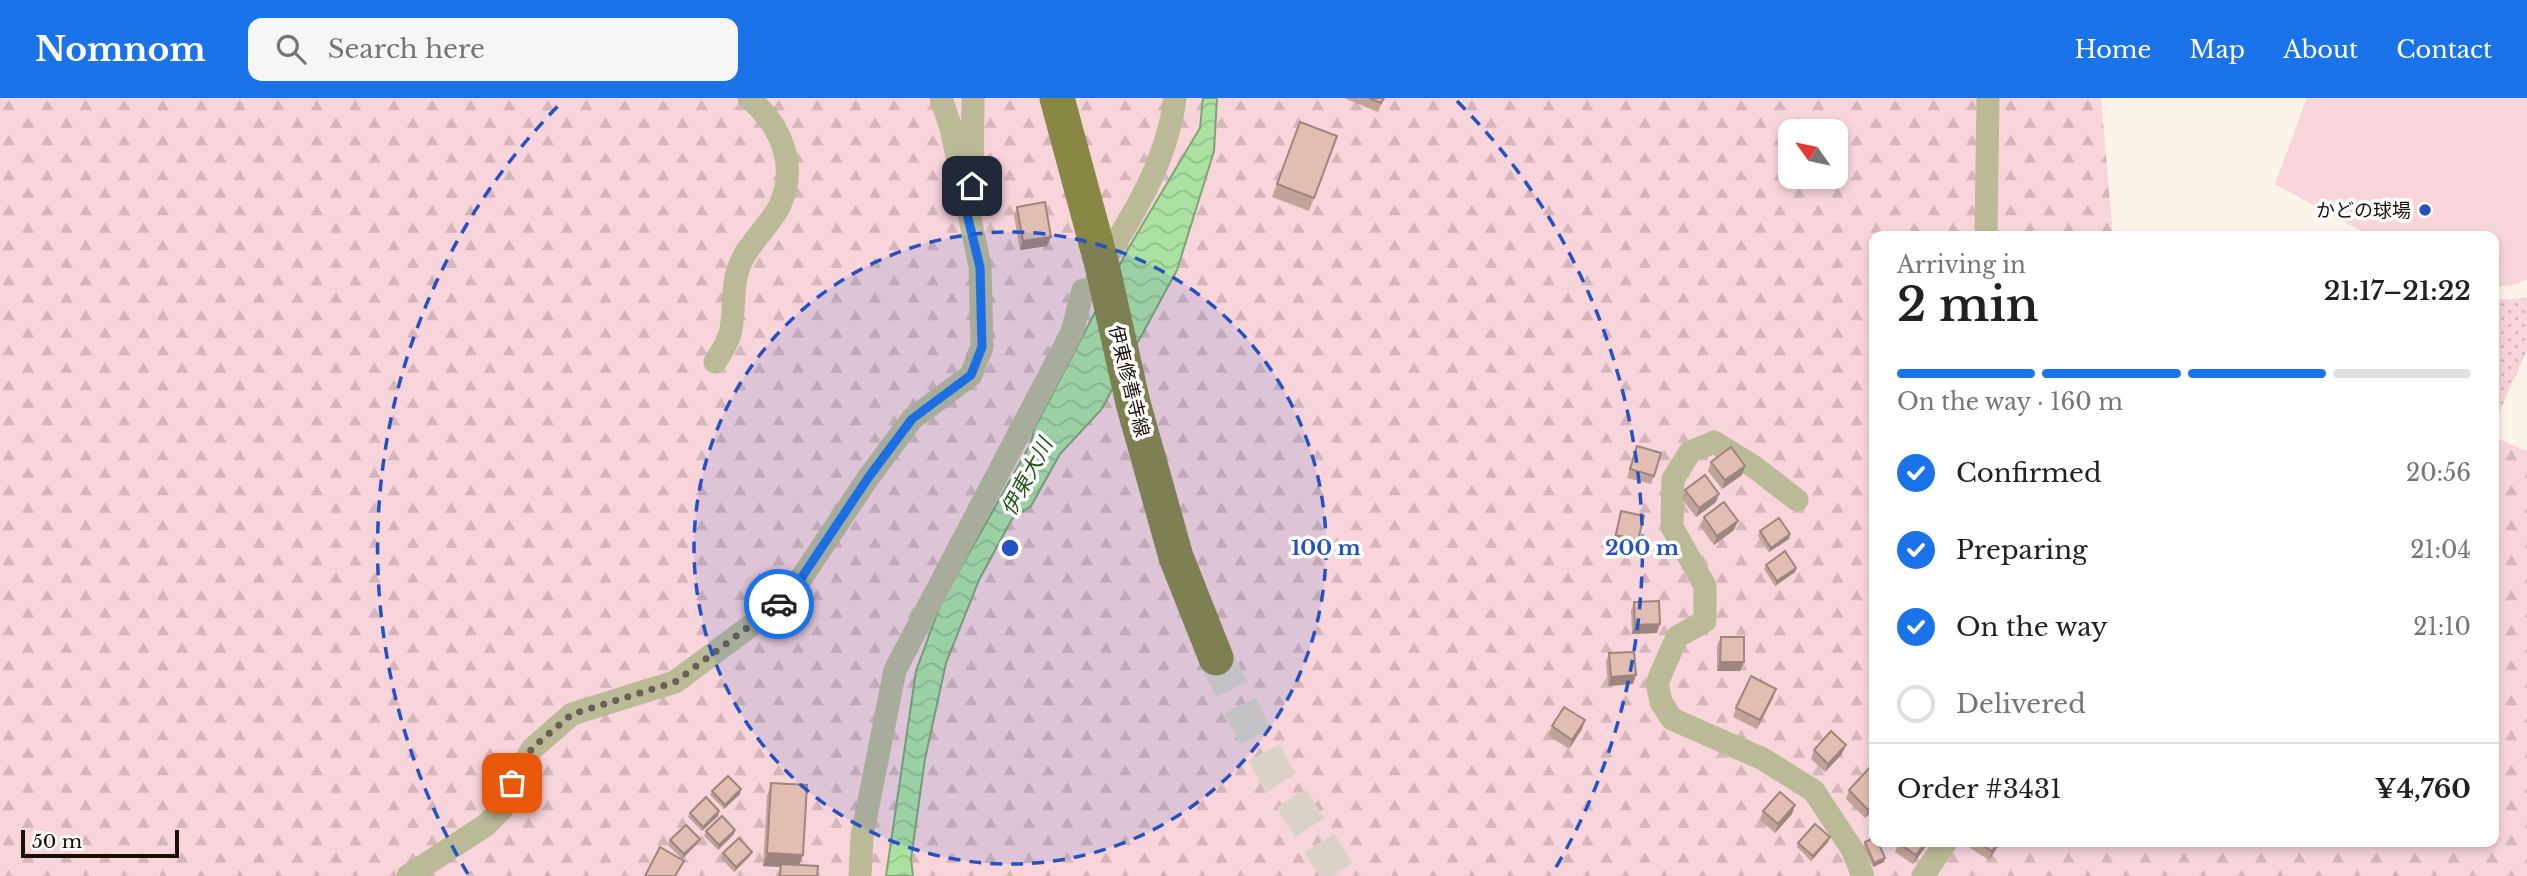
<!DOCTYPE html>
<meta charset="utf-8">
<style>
body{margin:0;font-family:"Libre Baskerville","Noto Sans JP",serif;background:#f6f6f6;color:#202124;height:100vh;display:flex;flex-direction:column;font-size:26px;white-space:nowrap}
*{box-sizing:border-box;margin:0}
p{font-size:23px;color:#757577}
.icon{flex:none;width:38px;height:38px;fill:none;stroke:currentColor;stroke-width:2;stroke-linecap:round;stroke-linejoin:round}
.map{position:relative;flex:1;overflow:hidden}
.sheet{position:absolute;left:1869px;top:133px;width:630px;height:616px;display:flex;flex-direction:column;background:#fff;border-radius:14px;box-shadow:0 4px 10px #0003}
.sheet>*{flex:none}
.needle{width:46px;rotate:303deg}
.buttons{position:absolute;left:1778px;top:21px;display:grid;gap:14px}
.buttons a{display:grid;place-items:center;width:70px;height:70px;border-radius:14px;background:#fff;box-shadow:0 4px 10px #0003;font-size:35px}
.scale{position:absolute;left:21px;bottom:18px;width:158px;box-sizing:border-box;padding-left:7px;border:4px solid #181007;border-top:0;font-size:19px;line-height:24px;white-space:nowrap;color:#181007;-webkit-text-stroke:5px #fff;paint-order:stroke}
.pin{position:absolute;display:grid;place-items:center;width:60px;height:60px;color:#fff;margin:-30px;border-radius:14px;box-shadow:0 4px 10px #0006}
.courier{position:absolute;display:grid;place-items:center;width:70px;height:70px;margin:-35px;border:5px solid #1a73e8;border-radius:50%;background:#fff;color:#222;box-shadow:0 2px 9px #0007}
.head em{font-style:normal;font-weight:600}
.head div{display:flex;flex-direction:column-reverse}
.head{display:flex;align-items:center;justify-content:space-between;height:119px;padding:0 28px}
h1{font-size:46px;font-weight:600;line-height:52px}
.bar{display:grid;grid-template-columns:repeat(4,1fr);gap:10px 7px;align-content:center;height:84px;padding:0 28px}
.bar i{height:9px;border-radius:5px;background:#e0e0e0}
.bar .on{background:#1a73e8}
.bar p{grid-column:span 4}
.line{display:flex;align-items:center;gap:18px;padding:0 28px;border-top:2px solid #e0e0e0}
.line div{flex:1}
ol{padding:0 28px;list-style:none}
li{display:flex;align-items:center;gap:21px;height:77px}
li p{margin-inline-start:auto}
li .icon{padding:7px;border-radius:50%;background:#1a73e8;color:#fff;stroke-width:4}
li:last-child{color:#757577}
li i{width:38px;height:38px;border:4px solid #e0e0e0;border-radius:50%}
header{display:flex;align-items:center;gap:42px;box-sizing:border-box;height:98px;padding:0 35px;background:#1a73e8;color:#fff}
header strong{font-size:33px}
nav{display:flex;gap:38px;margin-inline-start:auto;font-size:24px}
.search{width:490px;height:63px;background:#f6f6f6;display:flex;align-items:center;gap:18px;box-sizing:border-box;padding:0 24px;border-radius:14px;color:#757577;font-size:26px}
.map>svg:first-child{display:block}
</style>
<header>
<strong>Nomnom</strong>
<div class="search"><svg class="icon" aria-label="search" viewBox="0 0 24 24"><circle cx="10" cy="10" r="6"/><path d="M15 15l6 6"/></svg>Search here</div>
<nav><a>Home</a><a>Map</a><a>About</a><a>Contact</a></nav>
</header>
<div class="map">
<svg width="2527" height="778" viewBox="0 0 2527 778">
<defs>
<pattern id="grass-dots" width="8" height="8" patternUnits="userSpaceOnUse" patternTransform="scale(1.75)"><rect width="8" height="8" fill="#f8d4db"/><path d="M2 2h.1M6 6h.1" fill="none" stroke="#d4b5ba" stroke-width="1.8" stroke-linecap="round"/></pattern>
<pattern id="forest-firs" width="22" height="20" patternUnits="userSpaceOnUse" patternTransform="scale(1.75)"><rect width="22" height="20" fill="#f8d4db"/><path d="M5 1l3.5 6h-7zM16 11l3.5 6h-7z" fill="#d4b5ba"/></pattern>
<pattern id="water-waves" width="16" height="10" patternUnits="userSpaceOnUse" patternTransform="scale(1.75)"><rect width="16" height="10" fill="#abe2a2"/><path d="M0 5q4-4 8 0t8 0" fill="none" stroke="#92c18a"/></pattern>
</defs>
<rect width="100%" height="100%" fill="#fdf4e9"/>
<!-- grass -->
<path fill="url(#grass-dots)" d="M2527,200V253L2494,325V202Z"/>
<!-- forest -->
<path fill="url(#forest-firs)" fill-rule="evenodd" d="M0,0H2101L2113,138H1874V744H2494V339L2527,353V778H0ZM1790,33H1836V79H1790Z"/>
<!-- pitch -->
<path fill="#f8d4db" d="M2307,0H2527V181L2514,187L2494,189V138H2370L2275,86Z"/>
<!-- water -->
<path fill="url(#water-waves)" stroke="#7fa374" stroke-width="2" d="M1203,0H1217L1214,53L1177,172L1101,312L1060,356L1031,408L1012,421L979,482L946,565L925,661L911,761L913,778H886L916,573L941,505L1031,345L1034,331L1128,151L1200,30Z"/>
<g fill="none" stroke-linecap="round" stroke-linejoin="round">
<!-- primary-tunnel -->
<path stroke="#dbd2c7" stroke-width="35" stroke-dasharray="35 18" stroke-linecap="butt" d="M1216,560L1271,668L1340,778"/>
<!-- street -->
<g stroke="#baba97" stroke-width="23">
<path d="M972,88L973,0"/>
<path d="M1986,138L1988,0"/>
<path d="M1102,167C1135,114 1167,63 1175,0"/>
<path d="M715,264C720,256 728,245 730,236C736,212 730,185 742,162C751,143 769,128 779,109C799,69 781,27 749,0"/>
<path d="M1797,402L1753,368L1714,344L1690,354L1673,381L1672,429L1705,488V523L1677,539L1657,585L1661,604L1672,621L1763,661L1814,693L1852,751L1863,778"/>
<path d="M408,778L486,727L503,710L512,685L532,651L572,616L675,584L788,500L868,380L912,321L971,277L982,249L980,168L951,30L941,0"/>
<path d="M860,778L862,738L895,572L1072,234L1083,192"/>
<path d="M1923,778L1946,744"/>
</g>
<!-- primary -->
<path stroke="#898744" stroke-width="35" d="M1057,0L1102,167L1133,305L1176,459L1216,560"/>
</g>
<!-- wall -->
<g fill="#c2a399">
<path d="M1344,0H1384L1378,14Z"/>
<path d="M1300,24L1337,38L1309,113L1272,99Z"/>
<path d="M1017,109L1047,148L1020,152L1014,118Z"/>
<path d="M1637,348L1654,378L1651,386L1627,380Z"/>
<path d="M1711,364L1745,368L1742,377L1722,391L1708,373Z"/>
<path d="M1685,392L1716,404L1696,419L1682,401Z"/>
<path d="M1621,413L1638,442L1635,451L1612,446Z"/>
<path d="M1704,419L1734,432L1714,447L1700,428Z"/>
<path d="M1760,433L1790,436L1789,441L1769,454L1758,438Z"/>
<path d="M1766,467L1796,470L1795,474L1775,488L1764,471Z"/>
<path d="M1634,504L1657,535L1632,536L1631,513Z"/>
<path d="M1721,539L1740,573H1717V548Z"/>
<path d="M1609,555L1636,577L1633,586L1608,588L1606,564Z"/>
<path d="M1776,591L1757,631L1733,619L1736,610Z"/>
<path d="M1585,622L1582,631L1569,651L1548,637L1552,628Z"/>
<path d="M1814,652L1842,656L1825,674L1811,661Z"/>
<path d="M771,685L803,757L799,767L817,778H778L780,769L763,768L767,698Z"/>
<path d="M741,691L740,696L724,711L710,697L712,693Z"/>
<path d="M1849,692L1874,711L1865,720L1846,701Z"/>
<path d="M1795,707L1792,716L1775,735L1760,722L1763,713Z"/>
<path d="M690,715L718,718L702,733L688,719Z"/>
<path d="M706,733L734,736L718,752L704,738Z"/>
<path d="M700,741L698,745L682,761L668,747L670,742Z"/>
<path d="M1828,744L1811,763L1797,749L1798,745Z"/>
<path d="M1865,744L1884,764L1873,769L1863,749Z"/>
<path d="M1899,744H1929L1913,766L1895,754Z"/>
<path d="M1972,744H2001L1989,762L1970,750Z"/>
<path d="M752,754L750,758L734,774L721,760L723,755Z"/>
</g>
<!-- shaded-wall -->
<g fill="#9e857d">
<path d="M1051,139L1047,148L1020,152L1023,143Z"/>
<path d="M1745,368L1742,377L1722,391L1725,382Z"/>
<path d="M1719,396L1716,404L1696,419L1699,410Z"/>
<path d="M1738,423L1734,432L1714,447L1717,438Z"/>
<path d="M1790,436L1789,441L1769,454L1771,450Z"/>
<path d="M1796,470L1795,474L1775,488L1777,483Z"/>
<path d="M1660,526L1657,535L1632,536L1635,527Z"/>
<path d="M1720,564H1744L1740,573H1717Z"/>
<path d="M1636,577L1633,586L1608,588L1611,579Z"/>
<path d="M1776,591L1773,600L1757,631L1760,622Z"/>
<path d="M1585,622L1582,631L1569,651L1572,642Z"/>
<path d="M1846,647L1842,656L1825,674L1828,666Z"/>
<path d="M741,691L740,696L724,711L725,707Z"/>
<path d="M1874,706V711L1865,720L1868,712Z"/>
<path d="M1795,707L1792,716L1775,735L1778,726Z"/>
<path d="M719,713L718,718L702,733L703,729Z"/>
<path d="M735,732L734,736L718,752L719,747Z"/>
<path d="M1830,739L1828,744L1811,763L1813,758Z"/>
<path d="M700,741L698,745L682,761L684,756Z"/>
<path d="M1926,744H1929L1913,766L1916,757Z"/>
<path d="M1999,744H2001L1989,762L1992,753Z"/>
<path d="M752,754L750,758L734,774L736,769Z"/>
<path d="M767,755L803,757L798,770L781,766L780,769L763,768Z"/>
<path d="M1885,760L1884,764L1873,769L1874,765Z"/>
</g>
<!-- building -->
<g fill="#e2beb2" stroke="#9e857d" stroke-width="2">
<path d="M1369,0H1384L1381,5Z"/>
<path d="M1300,24L1337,38L1314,100L1277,86Z"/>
<path d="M1045,104L1051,139L1023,143L1017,109Z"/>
<path d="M1637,348L1661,355L1654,378L1630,371Z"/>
<path d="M1731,349L1745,368L1725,382L1711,364Z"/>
<path d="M1705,377L1719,396L1699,410L1685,392Z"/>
<path d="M1724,404L1738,423L1717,438L1704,419Z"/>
<path d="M1621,413L1644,418L1638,442L1616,437Z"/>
<path d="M1779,420L1790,436L1771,450L1760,433Z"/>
<path d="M1785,453L1796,470L1777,483L1766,467Z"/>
<path d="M1659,503L1660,526L1635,527L1634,504Z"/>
<path d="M1721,539H1744V564H1720Z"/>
<path d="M1634,554L1636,577L1611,579L1609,555Z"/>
<path d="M1751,578L1776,591L1760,622L1736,610Z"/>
<path d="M1564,609L1585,622L1572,642L1552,628Z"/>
<path d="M1831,633L1846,647L1828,666L1814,652Z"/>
<path d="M1873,666L1874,667V706L1868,712L1849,692Z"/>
<path d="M728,678L741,691L725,707L712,693Z"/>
<path d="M771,685L807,687L803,757L767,755Z"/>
<path d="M1780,694L1795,707L1778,726L1763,713Z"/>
<path d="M706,699L719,713L703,729L690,715Z"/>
<path d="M722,718L735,732L719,747L706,733Z"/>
<path d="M1815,726L1830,739L1813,758L1798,745Z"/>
<path d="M686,727L700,741L684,756L670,742Z"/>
<path d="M739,740L752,754L736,769L723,755Z"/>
<path d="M1874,740V744H1878L1885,760L1874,765L1865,744Z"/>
<path d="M1899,744H1926L1916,757L1898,745Z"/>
<path d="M1977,744H1999L1992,753Z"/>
<path d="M660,749L684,763L675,778H645Z"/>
<path d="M781,766L818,768L817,778H780Z"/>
</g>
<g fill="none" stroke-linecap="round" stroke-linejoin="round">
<!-- done -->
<path stroke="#686056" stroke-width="7" stroke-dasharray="0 12.6" d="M512,685L532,650L572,616L675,584L779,506"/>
<!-- route -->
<path stroke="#1a73e8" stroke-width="9" d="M779,506L788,500L868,380L912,321L971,277L982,249L980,169L965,108L972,88"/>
</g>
<!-- distance rings -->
<circle cx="1010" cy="450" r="316" fill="#2652c1" fill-opacity=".12"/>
<g fill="none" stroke="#2652c1" stroke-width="3.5" stroke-dasharray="12 9">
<circle cx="1010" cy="450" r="316"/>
<path d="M468 776A632 632 0 0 1 563 3M1457 3A632 632 0 0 1 1552 776"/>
</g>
<!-- markers -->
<circle fill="#2652c1" stroke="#fff" stroke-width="2.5" cx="2425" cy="112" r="7"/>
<g text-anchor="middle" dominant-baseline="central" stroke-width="7" stroke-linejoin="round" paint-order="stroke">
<!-- poi labels -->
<g font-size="19" fill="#181007" stroke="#fff" text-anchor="end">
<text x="2411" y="112">かどの球場</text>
</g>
<!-- street labels -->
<g font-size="19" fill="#181007" stroke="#fff">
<text transform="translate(1129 283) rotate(76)">伊東修善寺線</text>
</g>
<!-- water labels -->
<g font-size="21" font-style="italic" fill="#1f5316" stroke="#fff">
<text transform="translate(1027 379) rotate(-62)">伊東大川</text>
</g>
</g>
<circle cx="1010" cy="450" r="10" fill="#2652c1" stroke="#fff" stroke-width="3.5"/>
<g font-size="21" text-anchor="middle" font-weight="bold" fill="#2652c1" stroke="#fff" stroke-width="7" stroke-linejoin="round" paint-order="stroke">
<text x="1326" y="457">100 m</text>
<text x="1642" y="457">200 m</text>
</g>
</svg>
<div class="buttons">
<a><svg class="needle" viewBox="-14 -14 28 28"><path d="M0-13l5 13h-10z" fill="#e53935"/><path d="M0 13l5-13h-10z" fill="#757577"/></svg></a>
</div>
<div class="scale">50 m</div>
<div class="pin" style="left:512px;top:685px;background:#ea580c"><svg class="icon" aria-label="bag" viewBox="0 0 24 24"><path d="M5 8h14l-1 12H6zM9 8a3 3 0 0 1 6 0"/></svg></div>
<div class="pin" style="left:972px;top:88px;background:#1f2937"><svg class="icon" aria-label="home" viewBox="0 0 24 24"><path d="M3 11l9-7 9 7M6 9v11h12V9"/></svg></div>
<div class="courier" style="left:779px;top:506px"><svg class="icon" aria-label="car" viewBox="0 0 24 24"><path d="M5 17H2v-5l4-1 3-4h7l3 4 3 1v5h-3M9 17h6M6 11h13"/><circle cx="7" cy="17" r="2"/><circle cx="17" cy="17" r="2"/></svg></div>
<section class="sheet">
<div class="head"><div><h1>2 min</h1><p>Arriving in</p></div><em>21:17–21:22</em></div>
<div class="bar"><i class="on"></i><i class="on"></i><i class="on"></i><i></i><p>On the way · 160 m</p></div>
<ol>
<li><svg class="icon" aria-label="check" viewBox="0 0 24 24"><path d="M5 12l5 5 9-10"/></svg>Confirmed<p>20:56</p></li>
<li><svg class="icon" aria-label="check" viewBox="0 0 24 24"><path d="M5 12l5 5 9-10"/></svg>Preparing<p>21:04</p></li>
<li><svg class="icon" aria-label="check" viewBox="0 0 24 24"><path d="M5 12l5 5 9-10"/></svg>On the way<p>21:10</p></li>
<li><i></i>Delivered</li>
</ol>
<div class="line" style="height:91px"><div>Order #3431</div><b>¥4,760</b></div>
</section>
</div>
